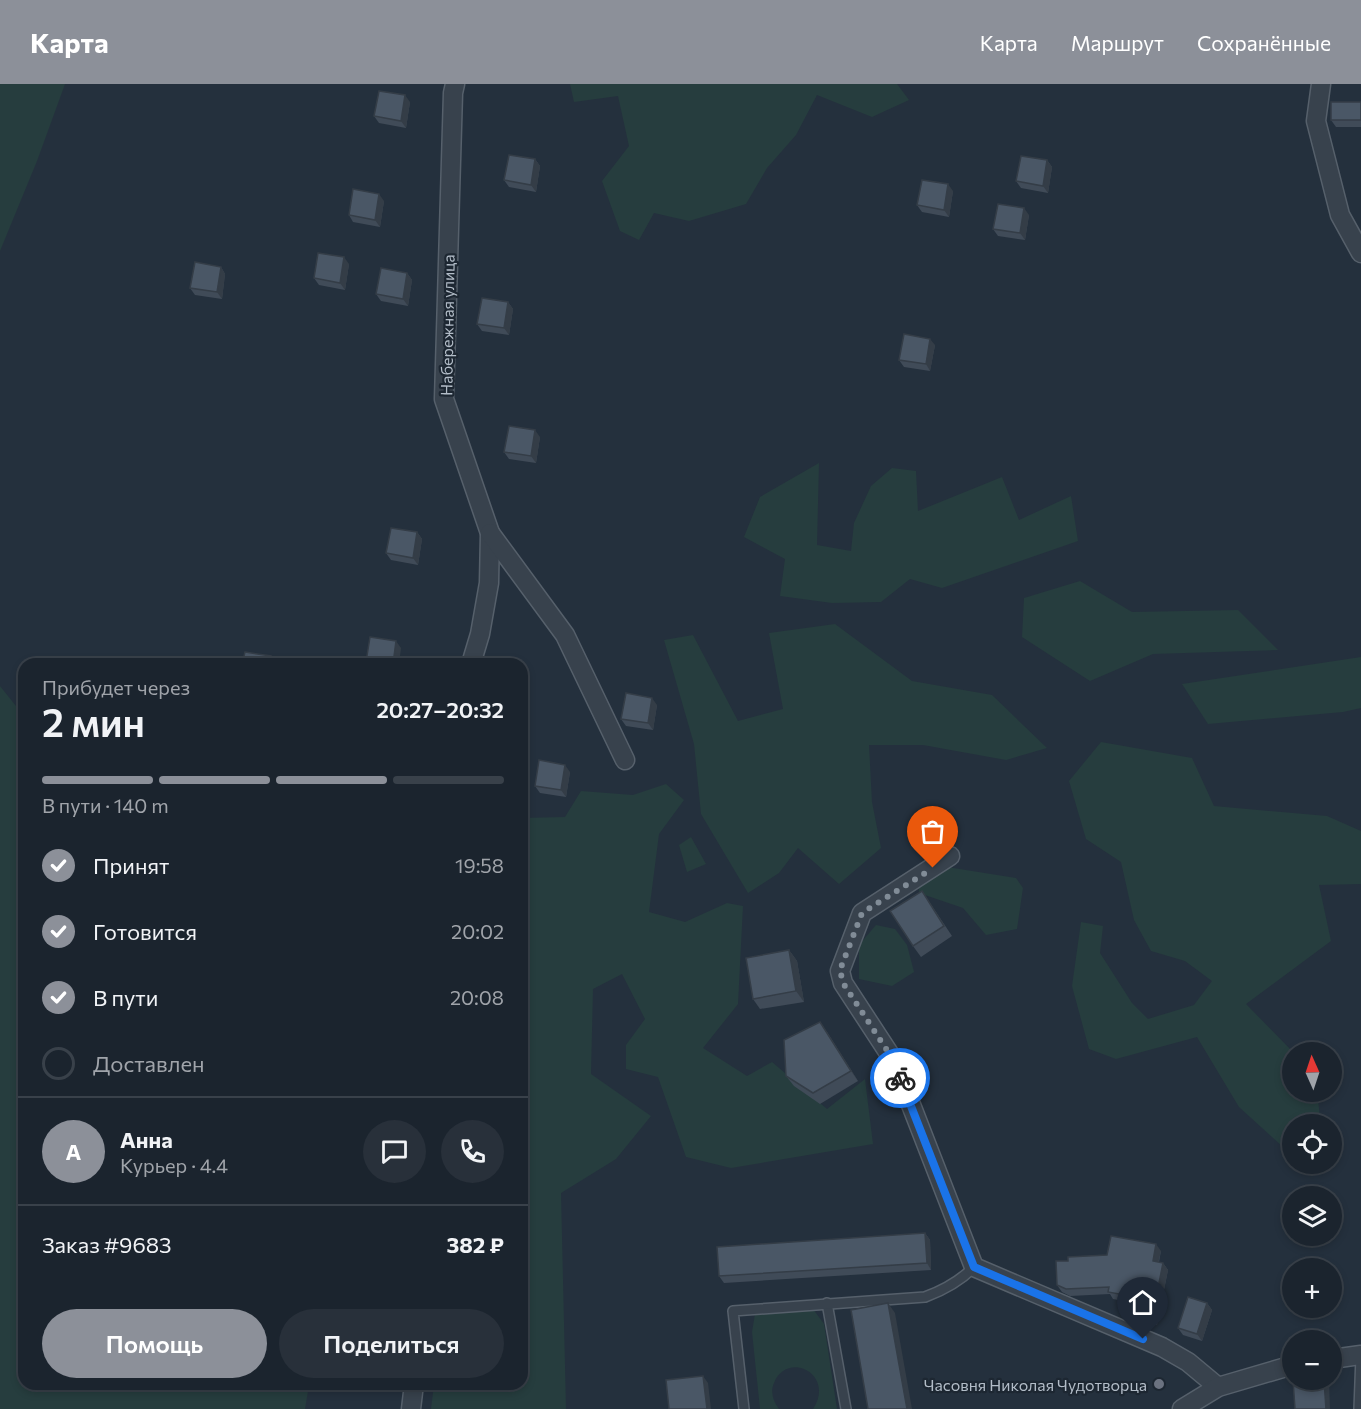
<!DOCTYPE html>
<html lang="ru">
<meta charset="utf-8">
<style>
body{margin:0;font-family:Commissioner,sans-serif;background:#28303a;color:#f1f3f6;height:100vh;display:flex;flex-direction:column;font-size:22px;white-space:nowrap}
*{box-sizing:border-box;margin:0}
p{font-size:20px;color:#a0a4aa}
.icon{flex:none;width:33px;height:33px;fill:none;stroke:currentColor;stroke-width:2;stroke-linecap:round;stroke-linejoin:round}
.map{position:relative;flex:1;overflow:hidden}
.details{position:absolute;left:18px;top:574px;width:510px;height:732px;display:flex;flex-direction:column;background:#1b242e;border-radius:18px;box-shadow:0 3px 9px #0003,0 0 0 2px #39414a}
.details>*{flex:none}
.needle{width:39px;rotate:357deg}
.tools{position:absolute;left:1282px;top:958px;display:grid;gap:12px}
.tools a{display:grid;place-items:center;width:60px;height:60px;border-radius:50%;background:#1b242e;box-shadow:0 3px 9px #0003,0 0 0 2px #39414a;font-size:30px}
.pin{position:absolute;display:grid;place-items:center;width:51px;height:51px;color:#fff;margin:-62px -26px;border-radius:50% 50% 50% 0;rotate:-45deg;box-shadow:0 0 6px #0007}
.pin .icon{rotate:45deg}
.courier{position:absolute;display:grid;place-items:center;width:60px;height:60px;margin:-30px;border:4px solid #1a73e8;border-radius:50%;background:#fff;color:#222;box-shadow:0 2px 8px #0007}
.headline em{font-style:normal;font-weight:600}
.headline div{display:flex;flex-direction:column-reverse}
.headline{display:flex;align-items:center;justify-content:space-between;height:102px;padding:0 24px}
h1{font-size:39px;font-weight:600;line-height:45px}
.bar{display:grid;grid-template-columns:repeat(4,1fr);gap:9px 6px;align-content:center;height:72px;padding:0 24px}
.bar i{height:8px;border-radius:4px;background:#39414a}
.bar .on{background:#8c9099}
.bar p{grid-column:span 4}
.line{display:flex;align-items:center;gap:15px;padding:0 24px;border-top:2px solid #39414a}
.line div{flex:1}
.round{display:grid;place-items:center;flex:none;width:63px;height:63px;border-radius:32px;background:#28303a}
ol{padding:0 24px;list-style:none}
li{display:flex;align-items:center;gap:18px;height:66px}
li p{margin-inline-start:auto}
li .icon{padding:6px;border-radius:50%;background:#8c9099;color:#fff;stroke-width:4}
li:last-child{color:#a0a4aa}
li i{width:33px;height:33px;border:3px solid #39414a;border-radius:50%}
.action{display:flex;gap:12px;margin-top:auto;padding:12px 24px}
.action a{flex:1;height:69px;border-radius:36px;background:#8c9099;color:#fff;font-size:24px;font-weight:600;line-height:69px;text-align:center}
.action a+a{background:#28303a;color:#f1f3f6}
header{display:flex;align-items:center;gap:36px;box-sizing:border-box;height:84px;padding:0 30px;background:#8c9099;color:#fff}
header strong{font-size:28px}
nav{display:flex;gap:33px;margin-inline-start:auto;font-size:21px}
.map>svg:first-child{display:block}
</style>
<header>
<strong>Карта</strong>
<nav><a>Карта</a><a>Маршрут</a><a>Сохранённые</a></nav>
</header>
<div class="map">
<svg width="1361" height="1325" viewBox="0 0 1361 1325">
<rect width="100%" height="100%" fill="#24303d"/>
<!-- green -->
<g fill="#263d3e">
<path d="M0,0H65L37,77L0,167Z"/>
<path d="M570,0H897L909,16L872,33L817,11L796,51L767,84L746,120L689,137L654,129L639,156L620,147L602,97L629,62L618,12L574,18Z"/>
<path d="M819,379L817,461L851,467L854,439L871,402L892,384L916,387L918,427L1002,393L1019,436L1071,412L1078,457L942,504L910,495L881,518L832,519L780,512L785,475L744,453L760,413Z"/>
<path d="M1080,497L1132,528L1238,526L1278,566L1153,570L1090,597L1022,553L1024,514Z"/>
<path d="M835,540L912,597L992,611L1047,664L1006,676L923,661H869L872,718L881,764L839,800L798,764L779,789L748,809L701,730L694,660L664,556L693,551L738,637L783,625L769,549Z"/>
<path d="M1361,573V624L1343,628L1208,640L1182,600Z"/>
<path d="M0,602L24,632V1300L309,1301L305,1325H0Z"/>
<path d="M1101,658L1192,674L1214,722L1327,732L1361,747V800L1319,801L1331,857L1246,920L1294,969L1293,1008H1317L1321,1041H1293V1072L1239,1023L1197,953L1116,975L1089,965L1072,902L1081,838L1103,842L1100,869L1132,919L1148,935L1194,921L1212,897L1185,877L1151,867L1134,836L1121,778L1086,755L1069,697Z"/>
<path d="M666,700L684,716L659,750L649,828L685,838L727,819L743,822L738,920L703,964L747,992L772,978L827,1025L865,995L873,1060L731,1084L686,1073L658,993L626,985V961L645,935L622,890L593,905L591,990L651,1032L616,1075L561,1109L566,1325H431L434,1301L522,1300V734L565,733L581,707L633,711Z"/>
<path d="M691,753L706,780L687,788L679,761Z"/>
<path d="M947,783L1016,794L1023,804L1017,845L986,851L963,824L919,809V796Z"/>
<path d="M876,841L895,845L907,861L914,888L892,902L859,895V861Z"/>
<path d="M813,1225L824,1240L837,1325H813C836,1290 787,1266 774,1299C770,1308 773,1317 779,1325H760L752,1248L755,1230Z"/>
</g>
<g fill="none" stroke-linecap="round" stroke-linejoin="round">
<!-- lane casing -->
<g stroke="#56606b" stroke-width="12">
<g id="lane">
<path d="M827,1219L846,1325"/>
<path d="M744,1325L733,1227L925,1213C944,1206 959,1198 974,1183"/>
<path d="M1359,1325L1361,1272"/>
</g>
</g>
<!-- street casing -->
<g stroke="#56606b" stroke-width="21">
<g id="street">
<path d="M455,0L453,9L444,315L490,449L489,499L480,550L471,580"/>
<path d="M1321,0L1316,37L1340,131L1361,169"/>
<path d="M490,449L565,551L625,676"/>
<path d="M950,772L862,829L840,887L843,899L894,977L974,1183L1162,1263L1188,1278L1218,1303"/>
<path d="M1332,1275L1361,1271"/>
<path d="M411,1325L414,1300"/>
<path d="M1182,1325L1218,1303L1293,1281"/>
</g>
</g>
<!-- lane -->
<use href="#lane" stroke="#38424d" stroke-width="9"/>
<!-- street -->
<use href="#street" stroke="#38424d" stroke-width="18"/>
</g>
<!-- wall -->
<g fill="#404b58">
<path d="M410,18L406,44L379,39L374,32Z"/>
<path d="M1361,18V43H1336L1331,36Z"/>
<path d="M535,75L540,82L536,108L509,103L504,96Z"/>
<path d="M1047,76L1052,83L1048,109L1021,104L1016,97Z"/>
<path d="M953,107L949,133L922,128L917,121Z"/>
<path d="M384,117L380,143L353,138L349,131Z"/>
<path d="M1029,131L1025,156L998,152L993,145Z"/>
<path d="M349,180L345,206L319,201L314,194Z"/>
<path d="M221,183L225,190L222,215L195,211L190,204Z"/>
<path d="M407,189L412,196L408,222L381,217L376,210Z"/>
<path d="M508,218L513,225L509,251L482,247L477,240Z"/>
<path d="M935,261L930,287L904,283L899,276Z"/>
<path d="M540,353L536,379L509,375L504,368Z"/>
<path d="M417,448L422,455L418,481L391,476L386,469Z"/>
<path d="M657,621L653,646L626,642L621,635Z"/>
<path d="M570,688L566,713L540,709L535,702Z"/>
<path d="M922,807L952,852L921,873L913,862Z"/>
<path d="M789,866L797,877L804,918L760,925L753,915Z"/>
<path d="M827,948L858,997L820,1020L794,1002L786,992Z"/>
<path d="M925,1149L930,1156L931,1186L724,1199L719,1192Z"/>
<path d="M1161,1167L1159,1178L1163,1179L1168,1186L1157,1241L1143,1238L1138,1231L1140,1220L1113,1215L1110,1210L1070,1212L1062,1208L1057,1201L1068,1177L1107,1171Z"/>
<path d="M1207,1219L1212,1226L1202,1257L1183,1251L1178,1244Z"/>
</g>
<!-- shaded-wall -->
<g fill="#343d47">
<path d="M405,11L410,18L406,44L401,37Z"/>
<path d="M535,75L540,82L536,108L531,101Z"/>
<path d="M1047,76L1052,83L1048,109L1043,102Z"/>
<path d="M948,100L953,107L949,133L944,126Z"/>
<path d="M379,110L384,117L380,143L375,136Z"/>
<path d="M1024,124L1029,131L1025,156L1020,149Z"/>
<path d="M344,173L349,180L345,206L340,199Z"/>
<path d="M221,183L225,190L222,215L217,208Z"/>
<path d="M407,189L412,196L408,222L403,215Z"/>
<path d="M508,218L513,225L509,251L504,244Z"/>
<path d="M930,255L935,261L930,287L926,280Z"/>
<path d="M535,346L540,353L536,379L531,372Z"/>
<path d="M417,448L422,455L418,481L413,474Z"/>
<path d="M396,557L401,564L399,580H393Z"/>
<path d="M271,572L276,579V580H270Z"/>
<path d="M652,614L657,621L653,646L648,639Z"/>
<path d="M565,681L570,688L566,713L561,706Z"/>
<path d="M789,866L797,877L804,918L796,907Z"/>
<path d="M820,938L827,948L858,997L851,987Z"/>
<path d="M925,1149L930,1156L931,1186L927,1179Z"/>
<path d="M1156,1160L1161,1167L1157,1184L1153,1177Z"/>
<path d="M1163,1179L1168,1186L1157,1241L1152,1234Z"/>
<path d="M888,1219L895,1229L912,1325H907Z"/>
<path d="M1207,1219L1212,1226L1202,1257L1197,1250Z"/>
<path d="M703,1292L708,1299L711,1325H707Z"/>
<path d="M1324,1296H1329L1330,1325H1326Z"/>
</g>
<!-- building -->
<g fill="#4a5766" stroke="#343d47" stroke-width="1.5">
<path d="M379,7L405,11L401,37L374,32Z"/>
<rect x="1331" y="18" width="30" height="18"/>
<path d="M509,71L535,75L531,101L504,96Z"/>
<path d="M1021,72L1047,76L1043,102L1016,97Z"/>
<path d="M922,96L948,100L944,126L917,121Z"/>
<path d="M353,105L379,110L375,136L349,131Z"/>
<path d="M998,120L1024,124L1020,149L993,145Z"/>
<path d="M318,169L344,173L340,199L314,194Z"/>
<path d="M195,178L221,183L217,208L190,204Z"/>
<path d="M381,184L407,189L403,215L376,210Z"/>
<path d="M482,214L508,218L504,244L477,240Z"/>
<path d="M904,250L930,255L926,280L899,276Z"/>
<path d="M509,342L535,346L531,372L504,368Z"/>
<path d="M391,444L417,448L413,474L386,469Z"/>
<path d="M370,553L396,557L393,580H379L366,578Z"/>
<path d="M245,568L271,572L270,580H242Z"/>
<path d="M626,609L652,614L648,639L621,635Z"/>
<path d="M539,676L565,681L561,706L535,702Z"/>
<path d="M922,807L944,842L913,862L890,827Z"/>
<path d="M789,866L796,907L753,915L746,874Z"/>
<path d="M820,938L851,987L813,1009L786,992L784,956Z"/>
<path d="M925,1149L927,1179L719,1192L717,1163Z"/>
<path d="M1111,1152L1156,1160L1153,1177L1163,1179L1152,1234L1138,1231L1141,1214L1108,1208L1109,1203L1066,1205L1057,1201L1056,1177H1068V1173L1107,1171Z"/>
<path d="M1188,1213L1207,1219L1197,1250L1178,1244Z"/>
<path d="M888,1219L907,1325H868L851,1226Z"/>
<path d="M703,1292L707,1325H669L666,1296Z"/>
<path d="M1293,1296H1324L1326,1325H1295Z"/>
</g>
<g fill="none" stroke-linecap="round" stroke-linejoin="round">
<!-- done -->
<path stroke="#818c97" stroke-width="6" stroke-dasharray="0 10.8" d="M900,994L894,977L843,899L840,886L862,829L933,784"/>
<!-- route -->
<path stroke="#1a73e8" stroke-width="8" d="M900,994L974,1183L1143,1255"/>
</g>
<!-- markers -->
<circle fill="#6b7280" stroke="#1d2732" stroke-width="2" cx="1159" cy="1300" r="6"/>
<g text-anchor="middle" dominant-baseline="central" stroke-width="4.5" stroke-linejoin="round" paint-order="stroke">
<!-- street labels -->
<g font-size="16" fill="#b3bdc8" stroke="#1d2732">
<text transform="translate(447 241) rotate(-89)">Набережная улица</text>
</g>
<!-- poi labels -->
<g font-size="16" fill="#b3bdc8" stroke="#1d2732" text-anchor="end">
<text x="1147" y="1300">Часовня Николая Чудотворца</text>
</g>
</g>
</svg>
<div class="tools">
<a><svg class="needle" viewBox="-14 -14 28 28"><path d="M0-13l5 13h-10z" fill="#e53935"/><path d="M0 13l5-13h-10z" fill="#a0a4aa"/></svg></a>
<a><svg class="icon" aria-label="locate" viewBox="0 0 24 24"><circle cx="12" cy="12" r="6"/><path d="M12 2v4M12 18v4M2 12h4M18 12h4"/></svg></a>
<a><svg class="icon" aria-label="layers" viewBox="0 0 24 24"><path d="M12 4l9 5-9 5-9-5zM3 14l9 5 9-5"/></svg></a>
<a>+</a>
<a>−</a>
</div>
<div class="pin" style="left:933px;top:784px;background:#ea580c"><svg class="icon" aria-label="bag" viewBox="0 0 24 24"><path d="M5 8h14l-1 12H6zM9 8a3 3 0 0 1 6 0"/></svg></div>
<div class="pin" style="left:1143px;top:1255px;background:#1f2937"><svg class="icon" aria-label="home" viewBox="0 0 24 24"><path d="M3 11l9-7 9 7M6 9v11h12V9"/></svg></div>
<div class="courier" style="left:900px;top:994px"><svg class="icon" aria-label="bike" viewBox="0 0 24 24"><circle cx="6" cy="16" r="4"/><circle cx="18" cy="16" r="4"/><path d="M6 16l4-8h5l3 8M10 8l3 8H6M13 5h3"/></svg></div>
<section class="details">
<div class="headline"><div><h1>2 мин</h1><p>Прибудет через</p></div><em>20:27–20:32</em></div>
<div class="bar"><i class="on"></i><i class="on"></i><i class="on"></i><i></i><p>В пути · 140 m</p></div>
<ol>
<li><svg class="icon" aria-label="check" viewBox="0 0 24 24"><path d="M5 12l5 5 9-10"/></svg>Принят<p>19:58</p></li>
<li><svg class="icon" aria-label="check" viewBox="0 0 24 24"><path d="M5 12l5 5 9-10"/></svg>Готовится<p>20:02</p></li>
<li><svg class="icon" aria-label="check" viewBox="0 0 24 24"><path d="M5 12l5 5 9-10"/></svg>В пути<p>20:08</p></li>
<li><i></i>Доставлен</li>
</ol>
<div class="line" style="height:108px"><b class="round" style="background:#8c9099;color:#fff">А</b><div><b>Анна</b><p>Курьер · 4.4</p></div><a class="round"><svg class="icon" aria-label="chat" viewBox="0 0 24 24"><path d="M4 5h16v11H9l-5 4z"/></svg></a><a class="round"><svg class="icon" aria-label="phone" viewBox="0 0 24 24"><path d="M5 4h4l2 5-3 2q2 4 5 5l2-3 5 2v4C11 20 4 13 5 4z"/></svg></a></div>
<div class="line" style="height:78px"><div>Заказ #9683</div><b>382 ₽</b></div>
<div class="action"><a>Помощь</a><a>Поделиться</a></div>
</section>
</div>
